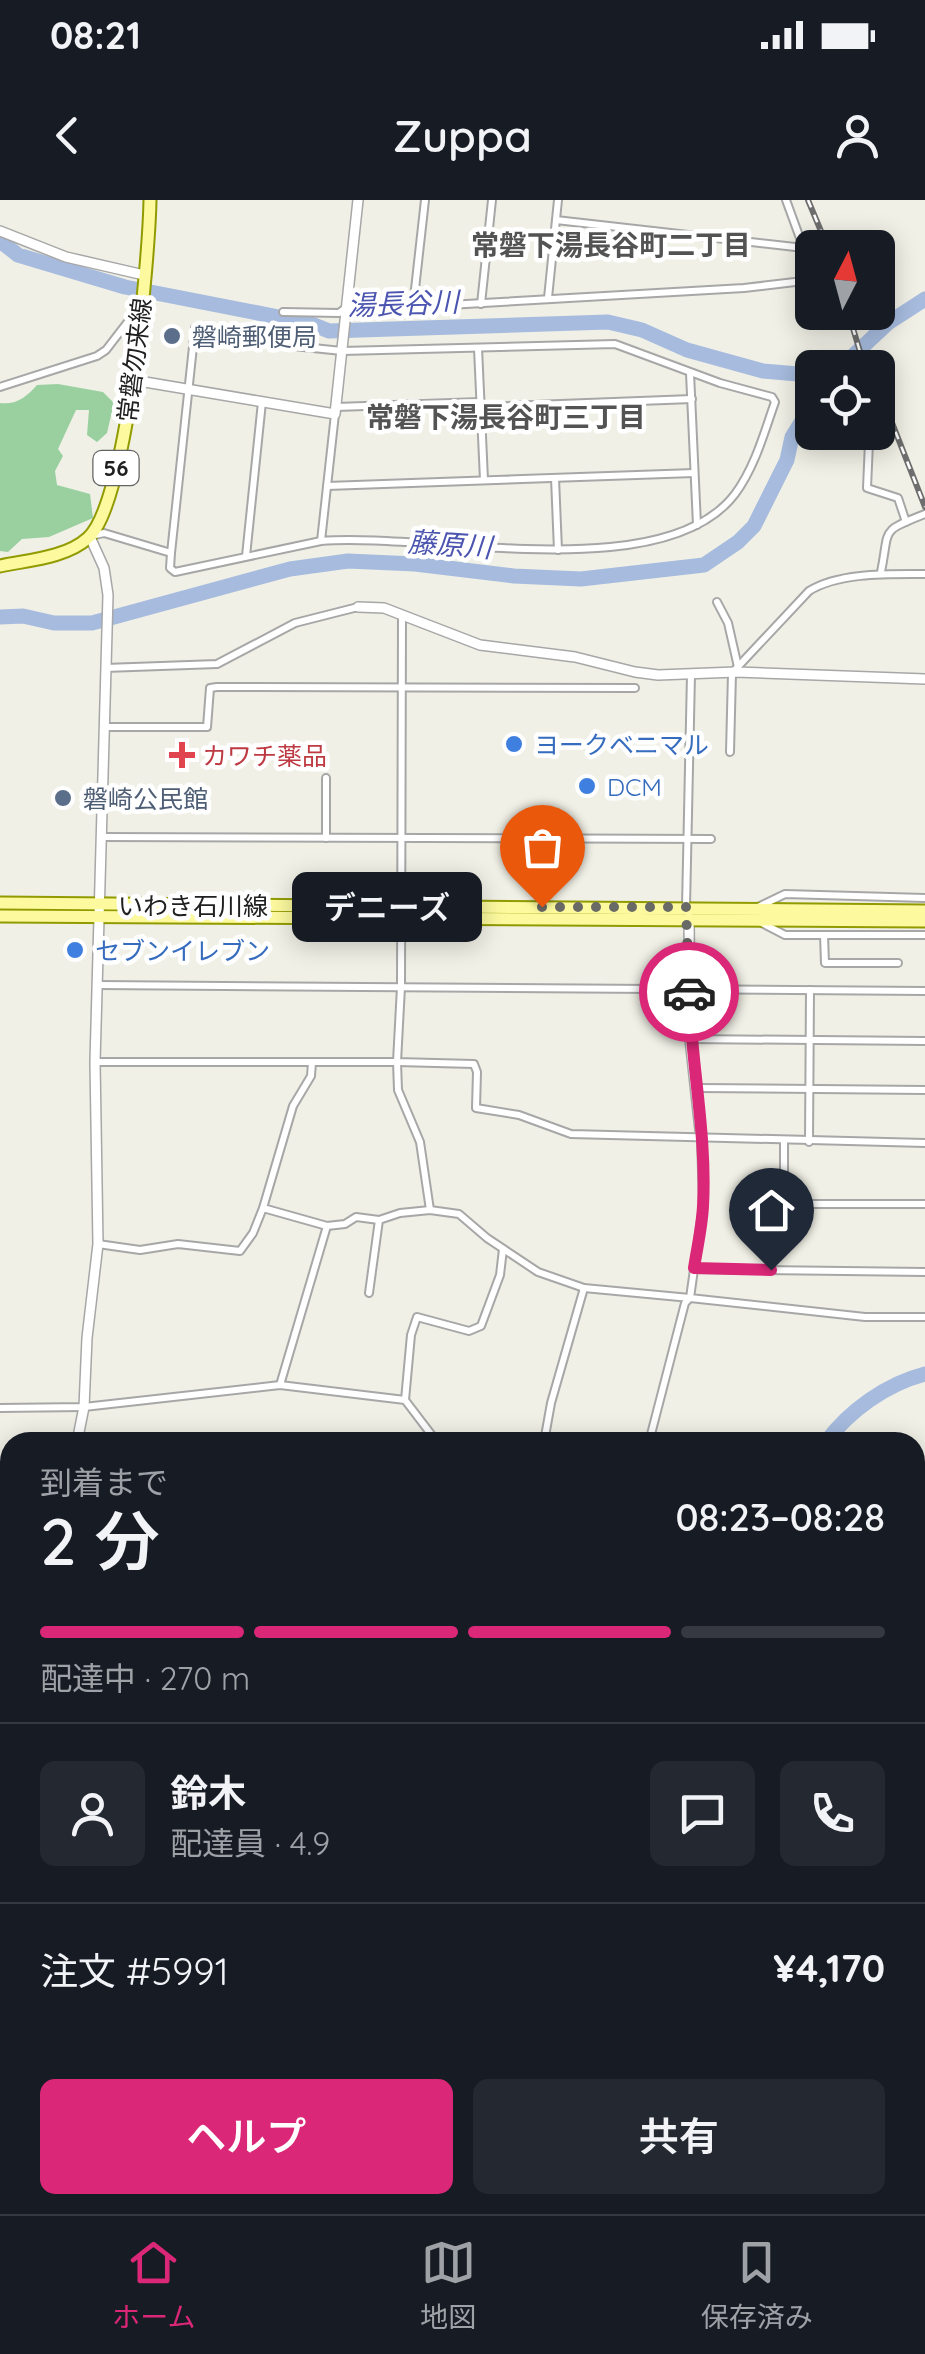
<!DOCTYPE html>
<html lang="ja">
<meta charset="utf-8">
<style>
body{margin:0;font-family:Quicksand,"Noto Sans JP",sans-serif;background:#242831;color:#f1f3f6;height:100vh;display:flex;flex-direction:column;font-size:38px;white-space:nowrap}
*{box-sizing:border-box;margin:0}
p{font-size:32px;color:#9ea1a6}
.icon{flex:none;width:55px;height:55px;fill:none;stroke:currentColor;stroke-width:2;stroke-linecap:round;stroke-linejoin:round}
.map{position:relative;flex:1;overflow:hidden}
.side{position:absolute;left:0px;top:1232px;width:925px;height:782px;display:flex;flex-direction:column;background:#171b24;border-radius:30px 30px 0 0;box-shadow:0 5px 25px #0003}
.side>*{flex:none}
.needle{width:65px;rotate:6deg}
.controls{position:absolute;left:795px;top:30px;display:grid;gap:20px}
.controls a{display:grid;place-items:center;width:100px;height:100px;border-radius:15px;background:#171b24;box-shadow:0 5px 25px #0003;font-size:50px}
.pin{position:absolute;display:grid;place-items:center;width:85px;height:85px;color:#fff;margin:-102px -42px;border-radius:50% 50% 50% 0;rotate:-45deg;box-shadow:0 0 10px #0007}
.pin .icon{rotate:45deg}
.courier{position:absolute;display:grid;place-items:center;width:100px;height:100px;margin:-50px;border:8px solid #db2777;border-radius:50%;background:#fff;color:#222;box-shadow:0 2px 12px #0007}
.bubble{position:absolute;height:70px;border-radius:15px;background:#171b24;box-shadow:0 5px 25px #0003;font-size:32px;font-weight:600;line-height:70px;text-align:center}
.headline em{font-style:normal;font-weight:600}
.headline div{display:flex;flex-direction:column-reverse}
.headline{display:flex;align-items:center;justify-content:space-between;height:170px;padding:0 40px}
h1{font-size:65px;font-weight:600;line-height:75px}
.bar{display:grid;grid-template-columns:repeat(4,1fr);gap:15px 10px;align-content:center;height:120px;padding:0 40px}
.bar i{height:12px;border-radius:8px;background:#363941}
.bar .on{background:#db2777}
.bar p{grid-column:span 4}
.line{display:flex;align-items:center;gap:25px;padding:0 40px;border-top:2px solid #363941}
.line div{flex:1}
.round{display:grid;place-items:center;flex:none;width:105px;height:105px;border-radius:15px;background:#242831}
.button{display:flex;gap:20px;margin-top:auto;padding:20px 40px}
.button a{flex:1;height:115px;border-radius:15px;background:#db2777;color:#fff;font-size:40px;font-weight:600;line-height:115px;text-align:center}
.button a+a{background:#242831;color:#f1f3f6}
.status{display:flex;justify-content:space-between;align-items:center;height:70px;padding:0 50px;background:#171b24;direction:ltr}
.status svg{height:28px;fill:currentColor}
header{display:flex;justify-content:space-between;align-items:center;height:130px;padding:0 40px;background:#171b24;font-size:45px;font-weight:600}
.menu{display:flex;justify-content:space-around;align-items:center;height:140px;border-top:2px solid #363941;background:#171b24;font-size:28px;color:#9ea1a6}
.menu a{display:grid;justify-items:center;gap:5px}
.menu .on{color:#db2777}
.map>svg:first-child{display:block}
</style>
<div class="status"><b>08:21</b><svg viewBox="0 0 49 12"><path d="M0 12V9h3v3zM5 12V6h3v6zM10 12V3h3v9zM15 12V0h3v12zM26 1h20v11H26zM47 4h2v5h-2z"/></svg></div>
<header><svg class="icon" aria-label="back" viewBox="0 0 24 24"><path d="M15 5l-7 7 7 7"/></svg>Zuppa<svg class="icon" aria-label="person" viewBox="0 0 24 24"><circle cx="12" cy="8" r="4"/><path d="M4 21q1-7 8-7t8 7"/></svg></header>
<div class="map">
<svg width="925" height="2014" viewBox="0 0 925 2014">
<rect width="100%" height="100%" fill="#f0f0e6"/>
<!-- forest -->
<g fill="#9ad0a0">
<path d="M58,184L103,192L114,203L107,233L97,242L87,235L89,210H76L58,249L63,256L55,271L57,285L90,294L93,318L49,337L22,339L8,352L0,351V203C17,205 26,197 37,185Z"/>
<path d="M0,1955L10,1963V2005H53L55,2014H0Z"/>
<path d="M199,2005H415L401,2014H194Z"/>
<path d="M506,2005H771L773,2014H511Z"/>
</g>
<g fill="none" stroke-linecap="round" stroke-linejoin="round">
<!-- river -->
<g stroke="#a6bbde" stroke-width="15">
<path d="M0,41L18,55L125,87L309,123L329,131L608,122L642,130L687,150L763,171L798,174L812,183"/>
<path d="M840,168L888,123L925,99"/>
<path d="M0,417L23,416L54,423H92L290,369L348,361L415,364L514,376L581,379L704,365L738,342L754,326L787,260L792,237L812,205"/>
<path d="M826,1242C849,1211 886,1184 925,1174"/>
<path d="M0,1488L10,1485"/>
</g>
<!-- minor casing -->
<g stroke="#a7a7a7" stroke-width="10">
<g id="minor">
<path d="M786,0L812,71"/>
<path d="M556,20L804,48"/>
<path d="M548,98L558,0"/>
<path d="M481,104L492,0"/>
<path d="M413,107L425,0"/>
<path d="M283,112L339,113L347,107H413L744,88L812,80"/>
<path d="M478,148L484,280"/>
<path d="M690,173L697,325"/>
<path d="M0,187L97,156L106,150L140,106"/>
<path d="M336,207L481,202"/>
<path d="M481,207L692,199"/>
<path d="M869,242L867,288L898,298L906,322"/>
<path d="M555,278L558,350"/>
<path d="M327,286L694,273"/>
<path d="M91,336L104,333L171,353"/>
<path d="M321,341C429,332 664,388 735,294C755,267 764,233 775,202L772,197L720,183L615,144L342,151L284,145L195,128L171,353L170,368L175,372L321,341L335,214"/>
<path d="M246,356L262,202"/>
<path d="M881,372C890,328 879,332 925,314"/>
<path d="M717,402L728,423L738,467"/>
<path d="M402,416L401,787L397,862L474,864L477,872L476,908L519,915L571,934L925,943"/>
<path d="M105,468L217,464L295,423L358,407"/>
<path d="M104,527H207L210,488L217,487L635,488"/>
<path d="M730,552L732,473L809,391C839,372 891,374 925,374"/>
<path d="M101,637L711,639"/>
<path d="M326,638V578"/>
<path d="M686,707L691,474"/>
<path d="M756,708L785,694L925,698"/>
<path d="M760,722L785,735H925"/>
<path d="M824,735L825,763H898"/>
<path d="M98,785L925,791"/>
<path d="M690,839L925,841"/>
<path d="M95,862H397L398,890L420,942L430,1010"/>
<path d="M312,862L311,876L293,906L263,1008L327,1026L345,1024L356,1017L379,1020"/>
<path d="M698,888L925,890"/>
<path d="M701,939L703,1005L690,1098L865,1117H925"/>
<path d="M784,941V1004H925"/>
<path d="M809,942L810,790"/>
<path d="M98,1044L140,1050L178,1044L240,1051L253,1033L263,1008"/>
<path d="M694,1069L925,1072"/>
<path d="M369,1093L379,1020L400,1013L430,1010L459,1014L487,1038L538,1072L584,1088L690,1098L685,1103L649,1242"/>
<path d="M280,1185L327,1026"/>
<path d="M405,1200L411,1135L417,1117L469,1131L481,1126L500,1075L503,1049"/>
<path d="M0,1208L84,1207L280,1185L405,1200L437,1242"/>
<path d="M544,1242L551,1203L584,1088"/>
<path d="M0,1339H10"/>
<path d="M0,1484L10,1481"/>
<path d="M918,1590L925,1568"/>
<path d="M0,1741L10,1740"/>
<path d="M830,2014L831,2011L895,2014"/>
</g>
</g>
<!-- tertiary casing -->
<g stroke="#a7a7a7" stroke-width="12">
<g id="tertiary">
<path d="M0,31L66,57L144,75"/>
<path d="M133,180L335,214L358,0"/>
<path d="M358,407L384,408L480,445L575,457L635,472L658,475L736,472L925,479"/>
<path d="M689,718L690,839L701,939"/>
<path d="M77,1242L84,1207L87,1138L98,1044L95,862L108,395L104,368L90,337"/>
<path d="M915,1736L925,1740"/>
<path d="M139,2014L149,2005"/>
</g>
</g>
<!-- primary casing -->
<g stroke="#919b00" stroke-width="15">
<g id="primary">
<path d="M0,366C28,360 66,358 88,338C127,304 149,60 150,0"/>
<path d="M0,703L925,711"/>
<path d="M0,716L925,721"/>
</g>
</g>
<!-- minor -->
<use href="#minor" stroke="#fff" stroke-width="6"/>
<!-- tertiary -->
<use href="#tertiary" stroke="#fff" stroke-width="9"/>
<!-- primary -->
<use href="#primary" stroke="#fcf99f" stroke-width="11"/>
<!-- rail casing -->
<g stroke="#6e6e6e" stroke-width="6">
<g id="rail">
<path d="M808,0L828,48"/>
<path d="M848,112L865,168"/>
<path d="M878,187L925,307"/>
</g>
</g>
<!-- rail -->
<use href="#rail" stroke="#fff" stroke-width="2.5" stroke-dasharray="8" stroke-linecap="butt"/>
</g>
<g fill="none" stroke-linecap="round" stroke-linejoin="round">
<!-- done -->
<path stroke="#696965" stroke-width="10" stroke-dasharray="0 18" d="M542,707H686L689,792"/>
<!-- route -->
<path stroke="#db2777" stroke-width="12" d="M689,792C691,863 707,934 703,1006C702,1027 697,1048 694,1068L771,1070"/>
</g>
<!-- markers -->
<g fill="#5c6f8a" stroke="#fff" stroke-width="4">
<circle cx="172" cy="136" r="10"/>
<circle cx="63" cy="598" r="10"/>
</g>
<g fill="#3f7fe0" stroke="#fff" stroke-width="4">
<circle cx="514" cy="544" r="10"/>
<circle cx="587" cy="586" r="10"/>
<circle cx="75" cy="750" r="10"/>
</g>
<path fill="#e0444e" stroke="#fff" stroke-width="4" d="M177 540h10v10h10v10h-10v10h-10v-10h-10v-10h10z"/>
<g text-anchor="middle" dominant-baseline="central" stroke-width="9" stroke-linejoin="round" paint-order="stroke">
<!-- shield labels -->
<rect fill="#fff" stroke="#636363" stroke-width="2.5" x="93.5" y="251" width="45" height="34" rx="8"/>
<g font-size="22" font-weight="bold" fill="#202020">
<text x="116" y="268">56</text>
</g>
<!-- service labels -->
<g font-size="25" fill="#4e5e75" stroke="#fff" text-anchor="start">
<text x="192" y="136">磐崎郵便局</text>
<text x="83" y="598">磐崎公民館</text>
</g>
<!-- street labels -->
<g font-size="25" fill="#202020" stroke="#fff">
<text transform="translate(134 160) rotate(-83)">常磐勿来線</text>
<text x="193" y="705">いわき石川線</text>
</g>
<!-- shop labels -->
<g font-size="25" fill="#366cbe" stroke="#fff" text-anchor="start">
<text x="534" y="544">ヨークベニマル</text>
<text x="607" y="586">DCM</text>
<text x="95" y="750">セブンイレブン</text>
</g>
<!-- health labels -->
<g font-size="25" fill="#be3a42" stroke="#fff" text-anchor="start">
<text x="202" y="555">カワチ薬品</text>
</g>
<!-- neighbourhood labels -->
<g font-size="28" font-weight="bold" fill="#535353" stroke="#fff">
<text x="611" y="44">常磐下湯長谷町二丁目</text>
<text x="506" y="216">常磐下湯長谷町三丁目</text>
</g>
<!-- water labels -->
<g font-size="28" font-style="italic" fill="#4b55b0" stroke="#fff">
<text transform="translate(403 103) rotate(-2)">湯長谷川</text>
<text transform="translate(450 344) rotate(4)">藤原川</text>
</g>
</g>
</svg>
<div class="controls">
<a><svg class="needle" viewBox="-14 -14 28 28"><path d="M0-13l5 13h-10z" fill="#e53935"/><path d="M0 13l5-13h-10z" fill="#9ea1a6"/></svg></a>
<a><svg class="icon" aria-label="locate" viewBox="0 0 24 24"><circle cx="12" cy="12" r="6"/><path d="M12 2v4M12 18v4M2 12h4M18 12h4"/></svg></a>
</div>
<div class="pin" style="left:542px;top:707px;background:#ea580c"><svg class="icon" aria-label="bag" viewBox="0 0 24 24"><path d="M5 8h14l-1 12H6zM9 8a3 3 0 0 1 6 0"/></svg></div>
<div class="pin" style="left:771px;top:1070px;background:#1f2937"><svg class="icon" aria-label="home" viewBox="0 0 24 24"><path d="M3 11l9-7 9 7M6 9v11h12V9"/></svg></div>
<div class="courier" style="left:689px;top:792px"><svg class="icon" aria-label="car" viewBox="0 0 24 24"><path d="M5 17H2v-5l4-1 3-4h7l3 4 3 1v5h-3M9 17h6M6 11h13"/><circle cx="7" cy="17" r="2"/><circle cx="17" cy="17" r="2"/></svg></div>
<div class="bubble" style="left:292px;top:672px;width:190px">デニーズ</div>
<section class="side">
<div class="headline"><div><h1>2 分</h1><p>到着まで</p></div><em>08:23–08:28</em></div>
<div class="bar"><i class="on"></i><i class="on"></i><i class="on"></i><i></i><p>配達中 · 270 m</p></div>
<div class="line" style="height:180px"><a class="round"><svg class="icon" aria-label="person" viewBox="0 0 24 24"><circle cx="12" cy="8" r="4"/><path d="M4 21q1-7 8-7t8 7"/></svg></a><div><b>鈴木</b><p>配達員 · 4.9</p></div><a class="round"><svg class="icon" aria-label="chat" viewBox="0 0 24 24"><path d="M4 5h16v11H9l-5 4z"/></svg></a><a class="round"><svg class="icon" aria-label="phone" viewBox="0 0 24 24"><path d="M5 4h4l2 5-3 2q2 4 5 5l2-3 5 2v4C11 20 4 13 5 4z"/></svg></a></div>
<div class="line" style="height:130px"><div>注文 #5991</div><b>¥4,170</b></div>
<div class="button"><a>ヘルプ</a><a>共有</a></div>
</section>
</div>
<nav class="menu">
<a class="on"><svg class="icon" aria-label="home" viewBox="0 0 24 24"><path d="M3 11l9-7 9 7M6 9v11h12V9"/></svg>ホーム</a>
<a><svg class="icon" aria-label="map" viewBox="0 0 24 24"><path d="M3 6l6-2 6 2 6-2v14l-6 2-6-2-6 2zM9 4v14M15 6v14"/></svg>地図</a>
<a><svg class="icon" aria-label="saved" viewBox="0 0 24 24"><path d="M7 4h10v16l-5-4-5 4z"/></svg>保存済み</a>
</nav>
